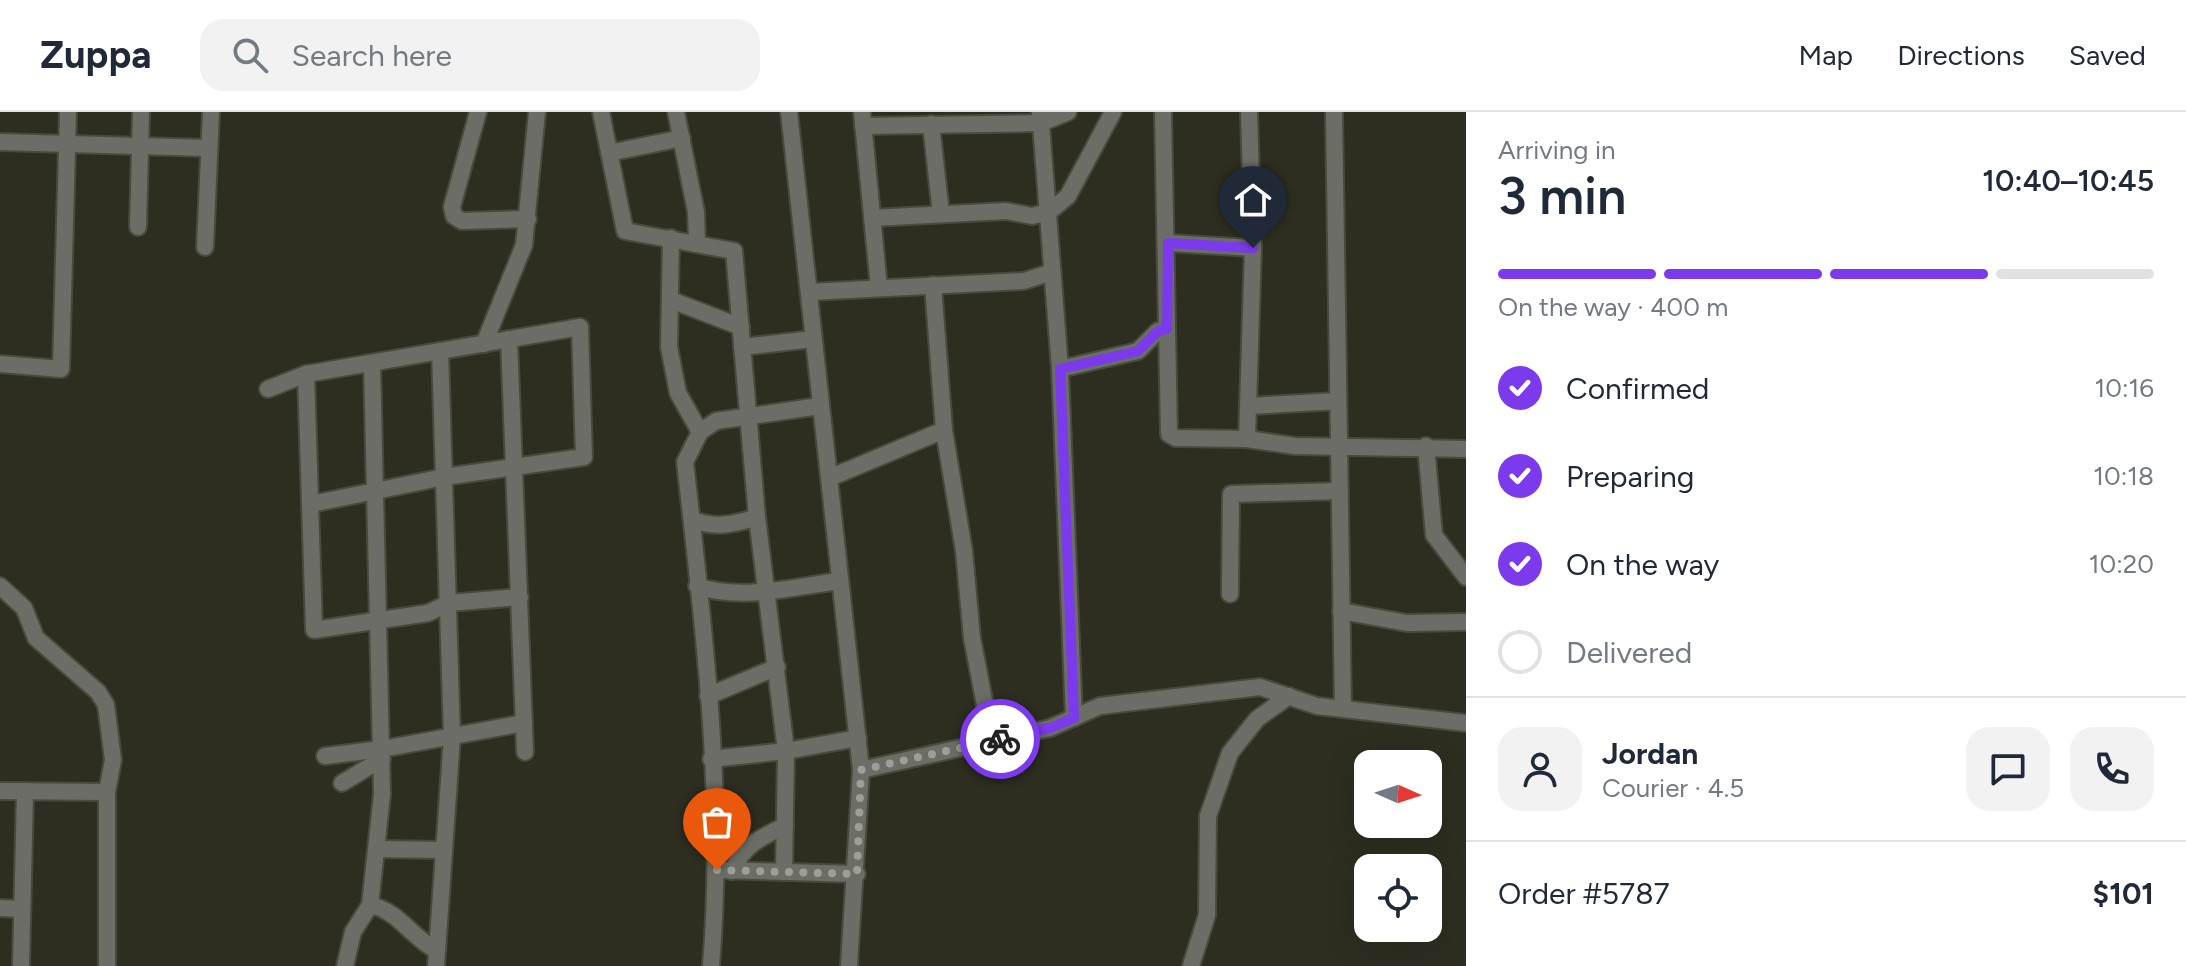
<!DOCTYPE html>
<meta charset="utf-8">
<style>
body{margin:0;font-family:Figtree,sans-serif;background:#f2f2f3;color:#1f2937;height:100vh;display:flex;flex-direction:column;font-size:30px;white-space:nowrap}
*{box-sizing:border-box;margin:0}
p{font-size:26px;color:#747a83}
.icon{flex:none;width:44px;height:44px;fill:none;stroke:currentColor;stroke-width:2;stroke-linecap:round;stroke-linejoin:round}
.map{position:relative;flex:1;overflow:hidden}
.panel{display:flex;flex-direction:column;background:#fff;width:720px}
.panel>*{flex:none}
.needle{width:52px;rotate:93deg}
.buttons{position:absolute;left:1354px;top:638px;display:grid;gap:16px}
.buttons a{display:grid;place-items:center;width:88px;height:88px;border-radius:16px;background:#fff;box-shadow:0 8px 32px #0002;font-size:40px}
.pin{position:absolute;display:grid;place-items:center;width:68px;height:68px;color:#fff;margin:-82px -34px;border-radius:50% 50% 50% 0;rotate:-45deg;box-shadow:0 0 8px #0007}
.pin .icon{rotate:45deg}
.courier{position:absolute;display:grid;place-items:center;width:80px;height:80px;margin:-40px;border:6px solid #7c3aed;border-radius:50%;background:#fff;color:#222;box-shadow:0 2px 10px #0007}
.summary em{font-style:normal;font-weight:600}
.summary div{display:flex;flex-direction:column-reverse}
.summary{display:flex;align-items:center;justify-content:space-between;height:136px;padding:0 32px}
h1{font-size:52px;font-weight:600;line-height:60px}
.bar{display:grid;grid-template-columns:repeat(4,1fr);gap:12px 8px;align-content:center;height:96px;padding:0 32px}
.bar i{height:10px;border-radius:6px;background:#e0e1e3}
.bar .selected{background:#7c3aed}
.bar p{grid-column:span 4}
.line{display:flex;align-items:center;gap:20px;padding:0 32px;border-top:2px solid #e0e1e3}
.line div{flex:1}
.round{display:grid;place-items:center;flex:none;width:84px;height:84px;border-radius:24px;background:#f2f2f3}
ol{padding:0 32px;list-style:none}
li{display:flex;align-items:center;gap:24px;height:88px}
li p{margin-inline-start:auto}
li .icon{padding:8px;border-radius:50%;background:#7c3aed;color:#fff;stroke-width:4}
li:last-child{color:#747a83}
li i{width:44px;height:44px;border:4px solid #e0e1e3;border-radius:50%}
header{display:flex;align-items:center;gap:48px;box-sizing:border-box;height:112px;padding:0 40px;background:#fff;border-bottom:2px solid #e0e1e3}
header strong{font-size:38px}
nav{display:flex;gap:44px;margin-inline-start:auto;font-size:28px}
.search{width:560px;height:72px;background:#f2f2f3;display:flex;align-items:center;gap:20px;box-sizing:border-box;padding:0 28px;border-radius:24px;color:#747a83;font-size:30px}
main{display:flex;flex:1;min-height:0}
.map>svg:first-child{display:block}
</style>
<header>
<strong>Zuppa</strong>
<div class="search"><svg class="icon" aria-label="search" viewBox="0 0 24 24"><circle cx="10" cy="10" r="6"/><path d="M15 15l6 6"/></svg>Search here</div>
<nav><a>Map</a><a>Directions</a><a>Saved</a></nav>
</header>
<main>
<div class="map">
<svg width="1466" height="854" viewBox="0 0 1466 854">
<rect width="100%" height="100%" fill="#2d2e20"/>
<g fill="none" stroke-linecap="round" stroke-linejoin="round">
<!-- minor casing -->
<g stroke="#494a3d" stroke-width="20">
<g id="minor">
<path d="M478,0L452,95L454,104L462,109L528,107"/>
<path d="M601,0L625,119L734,139L757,405L786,639L784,760"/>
<path d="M676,0L696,100L697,130"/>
<path d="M789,0L861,658L849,854"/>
<path d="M862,0L879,176"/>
<path d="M1040,0L1060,257L1074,606"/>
<path d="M1163,0L1169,322L1176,326L1247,327L1295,334L1466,337"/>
<path d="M1334,0L1343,596"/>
<path d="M931,12L941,102"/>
<path d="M863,14L1041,11L1068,0"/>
<path d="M0,30L208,36"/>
<path d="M609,41L682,26"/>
<path d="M872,106L1006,99L1032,104L1049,100L1068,84L1113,0"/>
<path d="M138,115L141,0"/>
<path d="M671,126L669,235L678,281L700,320"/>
<path d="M1168,131L1253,136"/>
<path d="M205,135L211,0"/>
<path d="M933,173L944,318L964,439L972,526L992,629"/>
<path d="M810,180L1024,169L1052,160"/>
<path d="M671,188L741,215"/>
<path d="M509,227L525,640"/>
<path d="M484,232L524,133L537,0"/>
<path d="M742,235L813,227"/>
<path d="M0,252L61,257L68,0"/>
<path d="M1060,257L1138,239L1158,219L1167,217"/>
<path d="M306,262L314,518L428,501L449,491L520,485"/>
<path d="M268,277L306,262L580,215L584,345L444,365L311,392"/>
<path d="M1248,294L1338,289"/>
<path d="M1247,327L1253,136L1249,0"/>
<path d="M1426,334L1434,423L1466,465"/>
<path d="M829,366L944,318"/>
<path d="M692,408C715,416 733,413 757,405"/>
<path d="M0,474L24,496L36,526L98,580L106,593L113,648L107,680V854"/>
<path d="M697,474C740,489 795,475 839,469"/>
<path d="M1230,482L1231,382L1340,379"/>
<path d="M1341,499L1407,511L1466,510"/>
<path d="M708,584L777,555"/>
<path d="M325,644L382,637L524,611"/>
<path d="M711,647L786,639L858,626"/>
<path d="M861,658L1050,616L1100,594L1260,575L1317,594L1466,611"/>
<path d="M342,671L382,647"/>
<path d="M0,679L107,680"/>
<path d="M378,737L444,738"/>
<path d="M717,758L857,762"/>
<path d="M732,759C744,733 759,726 785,714"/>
<path d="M370,793C399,799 411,825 436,838"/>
<path d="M0,796L22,797"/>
<path d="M21,854L25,679"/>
<path d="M345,854L353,820L370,793L382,682L372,251"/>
<path d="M436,854L452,625L440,239"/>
<path d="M711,854C725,687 704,516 685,350L700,320L716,309L820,294"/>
<path d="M1191,854L1207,803L1208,704L1230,641L1257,607L1289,584"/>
</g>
</g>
<!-- minor -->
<use href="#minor" stroke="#6c6d66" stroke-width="16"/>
</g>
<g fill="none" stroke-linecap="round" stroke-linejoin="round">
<!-- done -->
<path stroke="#9e9f94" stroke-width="8" stroke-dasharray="0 14.4" d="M717,758L857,762L861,658L1000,627"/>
<!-- route -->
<path stroke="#7c3aed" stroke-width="10" d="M1000,627L1050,616L1074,606L1060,257L1138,239L1158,219L1167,217L1168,131L1253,136"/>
</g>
</svg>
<div class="buttons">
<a><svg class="needle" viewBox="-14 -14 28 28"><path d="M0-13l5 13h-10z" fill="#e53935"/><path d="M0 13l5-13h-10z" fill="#747a83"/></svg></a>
<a><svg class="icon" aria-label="locate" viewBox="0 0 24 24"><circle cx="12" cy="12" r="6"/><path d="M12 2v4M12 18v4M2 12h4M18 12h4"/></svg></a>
</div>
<div class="pin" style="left:717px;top:758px;background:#ea580c"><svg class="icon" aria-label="bag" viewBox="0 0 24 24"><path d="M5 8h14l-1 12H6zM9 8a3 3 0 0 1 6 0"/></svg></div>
<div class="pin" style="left:1253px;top:136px;background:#1f2937"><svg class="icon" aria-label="home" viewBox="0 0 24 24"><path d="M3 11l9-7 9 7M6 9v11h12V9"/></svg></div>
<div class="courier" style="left:1000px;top:627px"><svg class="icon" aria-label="bike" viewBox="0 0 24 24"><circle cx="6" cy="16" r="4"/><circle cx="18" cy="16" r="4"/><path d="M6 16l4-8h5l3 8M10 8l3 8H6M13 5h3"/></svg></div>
</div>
<section class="panel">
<div class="summary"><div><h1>3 min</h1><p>Arriving in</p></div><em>10:40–10:45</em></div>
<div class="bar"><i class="selected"></i><i class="selected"></i><i class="selected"></i><i></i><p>On the way · 400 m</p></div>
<ol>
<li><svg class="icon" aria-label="check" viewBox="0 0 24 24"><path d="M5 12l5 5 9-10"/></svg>Confirmed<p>10:16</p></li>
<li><svg class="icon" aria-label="check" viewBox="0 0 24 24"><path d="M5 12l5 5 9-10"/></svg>Preparing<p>10:18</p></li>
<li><svg class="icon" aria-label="check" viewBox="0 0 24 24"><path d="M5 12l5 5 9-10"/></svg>On the way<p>10:20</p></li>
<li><i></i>Delivered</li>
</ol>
<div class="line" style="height:144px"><a class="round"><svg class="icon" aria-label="person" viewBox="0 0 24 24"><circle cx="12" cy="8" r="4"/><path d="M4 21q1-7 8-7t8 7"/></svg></a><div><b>Jordan</b><p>Courier · 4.5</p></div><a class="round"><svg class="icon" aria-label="chat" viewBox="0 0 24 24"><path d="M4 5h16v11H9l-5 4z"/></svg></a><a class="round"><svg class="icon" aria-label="phone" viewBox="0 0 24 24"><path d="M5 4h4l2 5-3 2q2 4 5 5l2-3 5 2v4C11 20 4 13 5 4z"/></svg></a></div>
<div class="line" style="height:104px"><div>Order #5787</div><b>$101</b></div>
</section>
</main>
